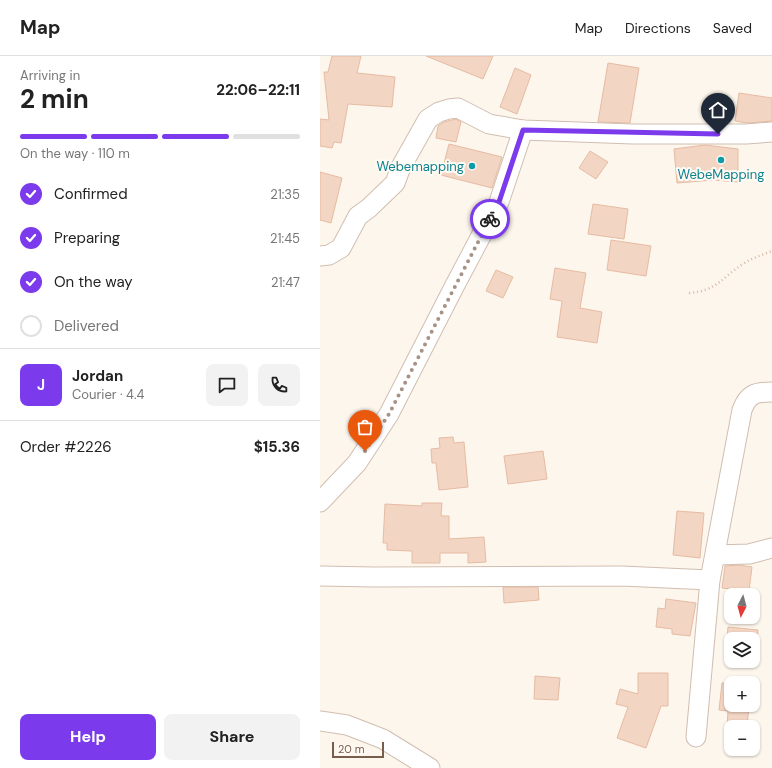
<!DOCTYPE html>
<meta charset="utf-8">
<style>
body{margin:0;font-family:"DM Sans",sans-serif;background:#f2f2f2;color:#222;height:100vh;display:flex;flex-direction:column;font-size:15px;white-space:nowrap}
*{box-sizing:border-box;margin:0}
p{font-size:13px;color:#767676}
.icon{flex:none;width:22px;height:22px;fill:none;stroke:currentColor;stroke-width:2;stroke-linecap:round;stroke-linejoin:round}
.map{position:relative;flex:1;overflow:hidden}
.drawer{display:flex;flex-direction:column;background:#fff;width:320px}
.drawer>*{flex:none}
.needle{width:26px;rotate:186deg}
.tools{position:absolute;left:404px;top:532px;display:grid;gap:8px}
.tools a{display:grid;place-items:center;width:36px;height:36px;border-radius:8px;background:#fff;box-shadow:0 1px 3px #0004;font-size:20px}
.scale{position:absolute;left:12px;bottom:10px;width:52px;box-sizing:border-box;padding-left:4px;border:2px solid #7a5c4d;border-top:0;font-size:11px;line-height:14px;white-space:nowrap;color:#7a5c4d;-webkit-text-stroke:3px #fffaf3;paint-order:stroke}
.pin{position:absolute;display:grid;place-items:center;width:34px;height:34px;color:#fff;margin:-41px -17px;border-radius:50% 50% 50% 0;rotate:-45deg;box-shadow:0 0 4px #0007}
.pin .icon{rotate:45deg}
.courier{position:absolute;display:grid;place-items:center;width:40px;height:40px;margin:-20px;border:3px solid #7c3aed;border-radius:50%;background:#fff;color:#222;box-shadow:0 1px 5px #0007}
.head em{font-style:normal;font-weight:700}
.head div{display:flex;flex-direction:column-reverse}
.head{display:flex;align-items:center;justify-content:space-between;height:68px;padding:0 20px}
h1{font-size:26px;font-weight:700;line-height:30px}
.bar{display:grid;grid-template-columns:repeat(4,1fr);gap:6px 4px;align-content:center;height:48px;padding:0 20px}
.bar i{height:5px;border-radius:3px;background:#e0e0e0}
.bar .active{background:#7c3aed}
.bar p{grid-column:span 4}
.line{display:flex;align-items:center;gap:10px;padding:0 20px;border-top:1px solid #e0e0e0}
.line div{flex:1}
.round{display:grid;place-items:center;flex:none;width:42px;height:42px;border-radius:8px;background:#f2f2f2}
ol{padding:0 20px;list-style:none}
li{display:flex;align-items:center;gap:12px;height:44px}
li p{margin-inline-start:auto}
li .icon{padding:4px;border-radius:50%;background:#7c3aed;color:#fff;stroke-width:4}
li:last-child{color:#767676}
li i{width:22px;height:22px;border:2px solid #e0e0e0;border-radius:50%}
.action{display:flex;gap:8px;margin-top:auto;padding:8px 20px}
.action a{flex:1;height:46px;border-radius:8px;background:#7c3aed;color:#fff;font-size:16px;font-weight:700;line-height:46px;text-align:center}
.action a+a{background:#f2f2f2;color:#222}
header{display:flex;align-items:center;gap:24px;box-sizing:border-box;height:56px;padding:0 20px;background:#fff;border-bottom:1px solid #e0e0e0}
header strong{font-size:19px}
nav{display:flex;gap:22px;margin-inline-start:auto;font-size:14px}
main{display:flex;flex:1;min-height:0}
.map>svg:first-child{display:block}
</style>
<header>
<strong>Map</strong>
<nav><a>Map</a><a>Directions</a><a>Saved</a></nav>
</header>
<main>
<section class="drawer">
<div class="head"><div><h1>2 min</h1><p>Arriving in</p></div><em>22:06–22:11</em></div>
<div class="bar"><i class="active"></i><i class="active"></i><i class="active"></i><i></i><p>On the way · 110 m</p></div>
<ol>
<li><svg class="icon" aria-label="check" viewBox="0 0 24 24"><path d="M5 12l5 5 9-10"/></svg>Confirmed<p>21:35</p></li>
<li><svg class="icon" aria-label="check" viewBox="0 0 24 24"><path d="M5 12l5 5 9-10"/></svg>Preparing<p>21:45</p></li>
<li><svg class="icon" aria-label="check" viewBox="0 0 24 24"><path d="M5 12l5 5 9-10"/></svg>On the way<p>21:47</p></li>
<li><i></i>Delivered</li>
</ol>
<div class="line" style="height:72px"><b class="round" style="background:#7c3aed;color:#fff">J</b><div><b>Jordan</b><p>Courier · 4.4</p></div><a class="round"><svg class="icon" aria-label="chat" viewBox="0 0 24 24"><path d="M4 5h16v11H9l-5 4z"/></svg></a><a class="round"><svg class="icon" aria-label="phone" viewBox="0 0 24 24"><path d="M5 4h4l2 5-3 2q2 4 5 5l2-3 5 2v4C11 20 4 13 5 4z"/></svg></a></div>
<div class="line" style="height:52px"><div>Order #2226</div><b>$15.36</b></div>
<div class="action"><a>Help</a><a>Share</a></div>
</section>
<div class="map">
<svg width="452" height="712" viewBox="0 0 452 712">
<rect width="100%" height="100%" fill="#fdf6ec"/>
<!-- building -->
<g fill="#f3d5c3" stroke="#e6bba3">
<path d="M12,0H41L37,17L75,21L72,51L28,48L21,87L14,86L12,92L0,90V63L9,64L4,16H8Z"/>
<path d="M106,0H173L163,23Z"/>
<path d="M288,7L319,12L310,67L278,66Z"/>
<path d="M195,12L211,19L197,58L180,51Z"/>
<path d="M419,37L452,42V65L427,67L415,65Z"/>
<path d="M136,63L141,66L136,86L116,82L118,70L124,66Z"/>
<path d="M129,88L182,101L172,132L121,119Z"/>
<path d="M385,89L418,93V126L394,124L357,127L354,93Z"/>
<path d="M270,95L288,106L276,123L259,112Z"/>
<path d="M0,116L22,122L11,167L0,164Z"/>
<path d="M273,148L308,153L304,183L268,178Z"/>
<path d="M291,184L331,190L326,220L287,214Z"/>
<path d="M235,212L266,217L260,252L282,256L277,287L237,281L242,245L230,243Z"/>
<path d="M176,214L193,221L183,242L166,235Z"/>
<path d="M133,381L134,387L144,386L148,431L119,434L116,407H112L111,393L120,392L119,382Z"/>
<path d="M223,395L227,423L188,428L184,400Z"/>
<path d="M102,447H122L121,460H129V483L164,481L166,506L148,507V497H120V507H92V495L67,494V487H63L65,448L102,450Z"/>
<path d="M357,455L384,457L380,502L353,499Z"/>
<path d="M419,509L432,511L429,535L402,532L405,510Z"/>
<path d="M183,531H218L219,544L184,547Z"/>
<path d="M346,543L376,547L370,580L352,578V573L336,571L338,552L345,553Z"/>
<path d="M408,571L438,574L436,597H433V583H411V595L406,594Z"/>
<path d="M318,617H348V650H341L326,692L297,682L308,651L296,648L300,633L318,638Z"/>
<path d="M215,620L240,622L238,644L214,643Z"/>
<path d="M402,627L411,628V649H429L427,671H407L408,655L399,654Z"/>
</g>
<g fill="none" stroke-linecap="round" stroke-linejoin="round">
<!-- minor casing -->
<g stroke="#d1beb0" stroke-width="21">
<g id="minor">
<path d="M0,200L9,199L21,192L38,160L49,152L75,127L81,111L108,63L119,56L129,53L138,52L169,68L203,74L313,78H426L452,76"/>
<path d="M0,446L37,407L69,358L134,231L179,146L203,74"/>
<path d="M396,499L429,498L452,492"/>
<path d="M0,520L54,521L302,520L390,524"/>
<path d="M0,665L27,669L63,683L110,712"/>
<path d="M376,681L390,524L422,354C428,338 435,336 452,336"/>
</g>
</g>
<!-- path -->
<path stroke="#d9b8a5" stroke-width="2.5" stroke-dasharray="1 3" stroke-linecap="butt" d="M369,237C397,235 401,222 423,208C432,202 442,199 452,195"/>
<!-- minor -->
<use href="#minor" stroke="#fff" stroke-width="19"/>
</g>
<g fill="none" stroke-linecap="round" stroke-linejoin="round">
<!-- done -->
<path stroke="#a89285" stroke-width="4" stroke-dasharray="0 7.2" d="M45,395L69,358L170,163"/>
<!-- route -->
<path stroke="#7c3aed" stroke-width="5" d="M170,163L179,146L203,74L398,78"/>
</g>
<!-- markers -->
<g fill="#0f9aa8" stroke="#fffaf3" stroke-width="1.5">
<circle cx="401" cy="104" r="4"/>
<circle cx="152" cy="110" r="4"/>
</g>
<g text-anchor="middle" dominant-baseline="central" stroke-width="4" stroke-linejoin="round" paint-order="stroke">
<!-- culture labels -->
<g font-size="13" fill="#0d838f" stroke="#fffaf3" text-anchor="end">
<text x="144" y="110">Webemapping</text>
<text x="401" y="118" text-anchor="middle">WebeMapping</text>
</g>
</g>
</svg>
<div class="tools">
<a><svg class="needle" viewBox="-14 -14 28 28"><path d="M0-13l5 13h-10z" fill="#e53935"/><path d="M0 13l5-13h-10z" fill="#767676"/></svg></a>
<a><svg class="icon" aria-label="layers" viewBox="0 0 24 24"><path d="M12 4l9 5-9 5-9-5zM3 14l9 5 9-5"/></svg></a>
<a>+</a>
<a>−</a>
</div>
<div class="scale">20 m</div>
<div class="pin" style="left:45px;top:395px;background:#ea580c"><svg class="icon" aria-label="bag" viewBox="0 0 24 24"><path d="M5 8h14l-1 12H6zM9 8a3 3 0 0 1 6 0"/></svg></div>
<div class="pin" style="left:398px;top:78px;background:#1f2937"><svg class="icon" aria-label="home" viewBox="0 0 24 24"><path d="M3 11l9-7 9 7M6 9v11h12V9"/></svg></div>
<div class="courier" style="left:170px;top:163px"><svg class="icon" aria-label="bike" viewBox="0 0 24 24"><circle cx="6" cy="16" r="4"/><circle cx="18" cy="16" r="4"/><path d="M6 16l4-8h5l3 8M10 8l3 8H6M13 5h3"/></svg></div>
</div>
</main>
